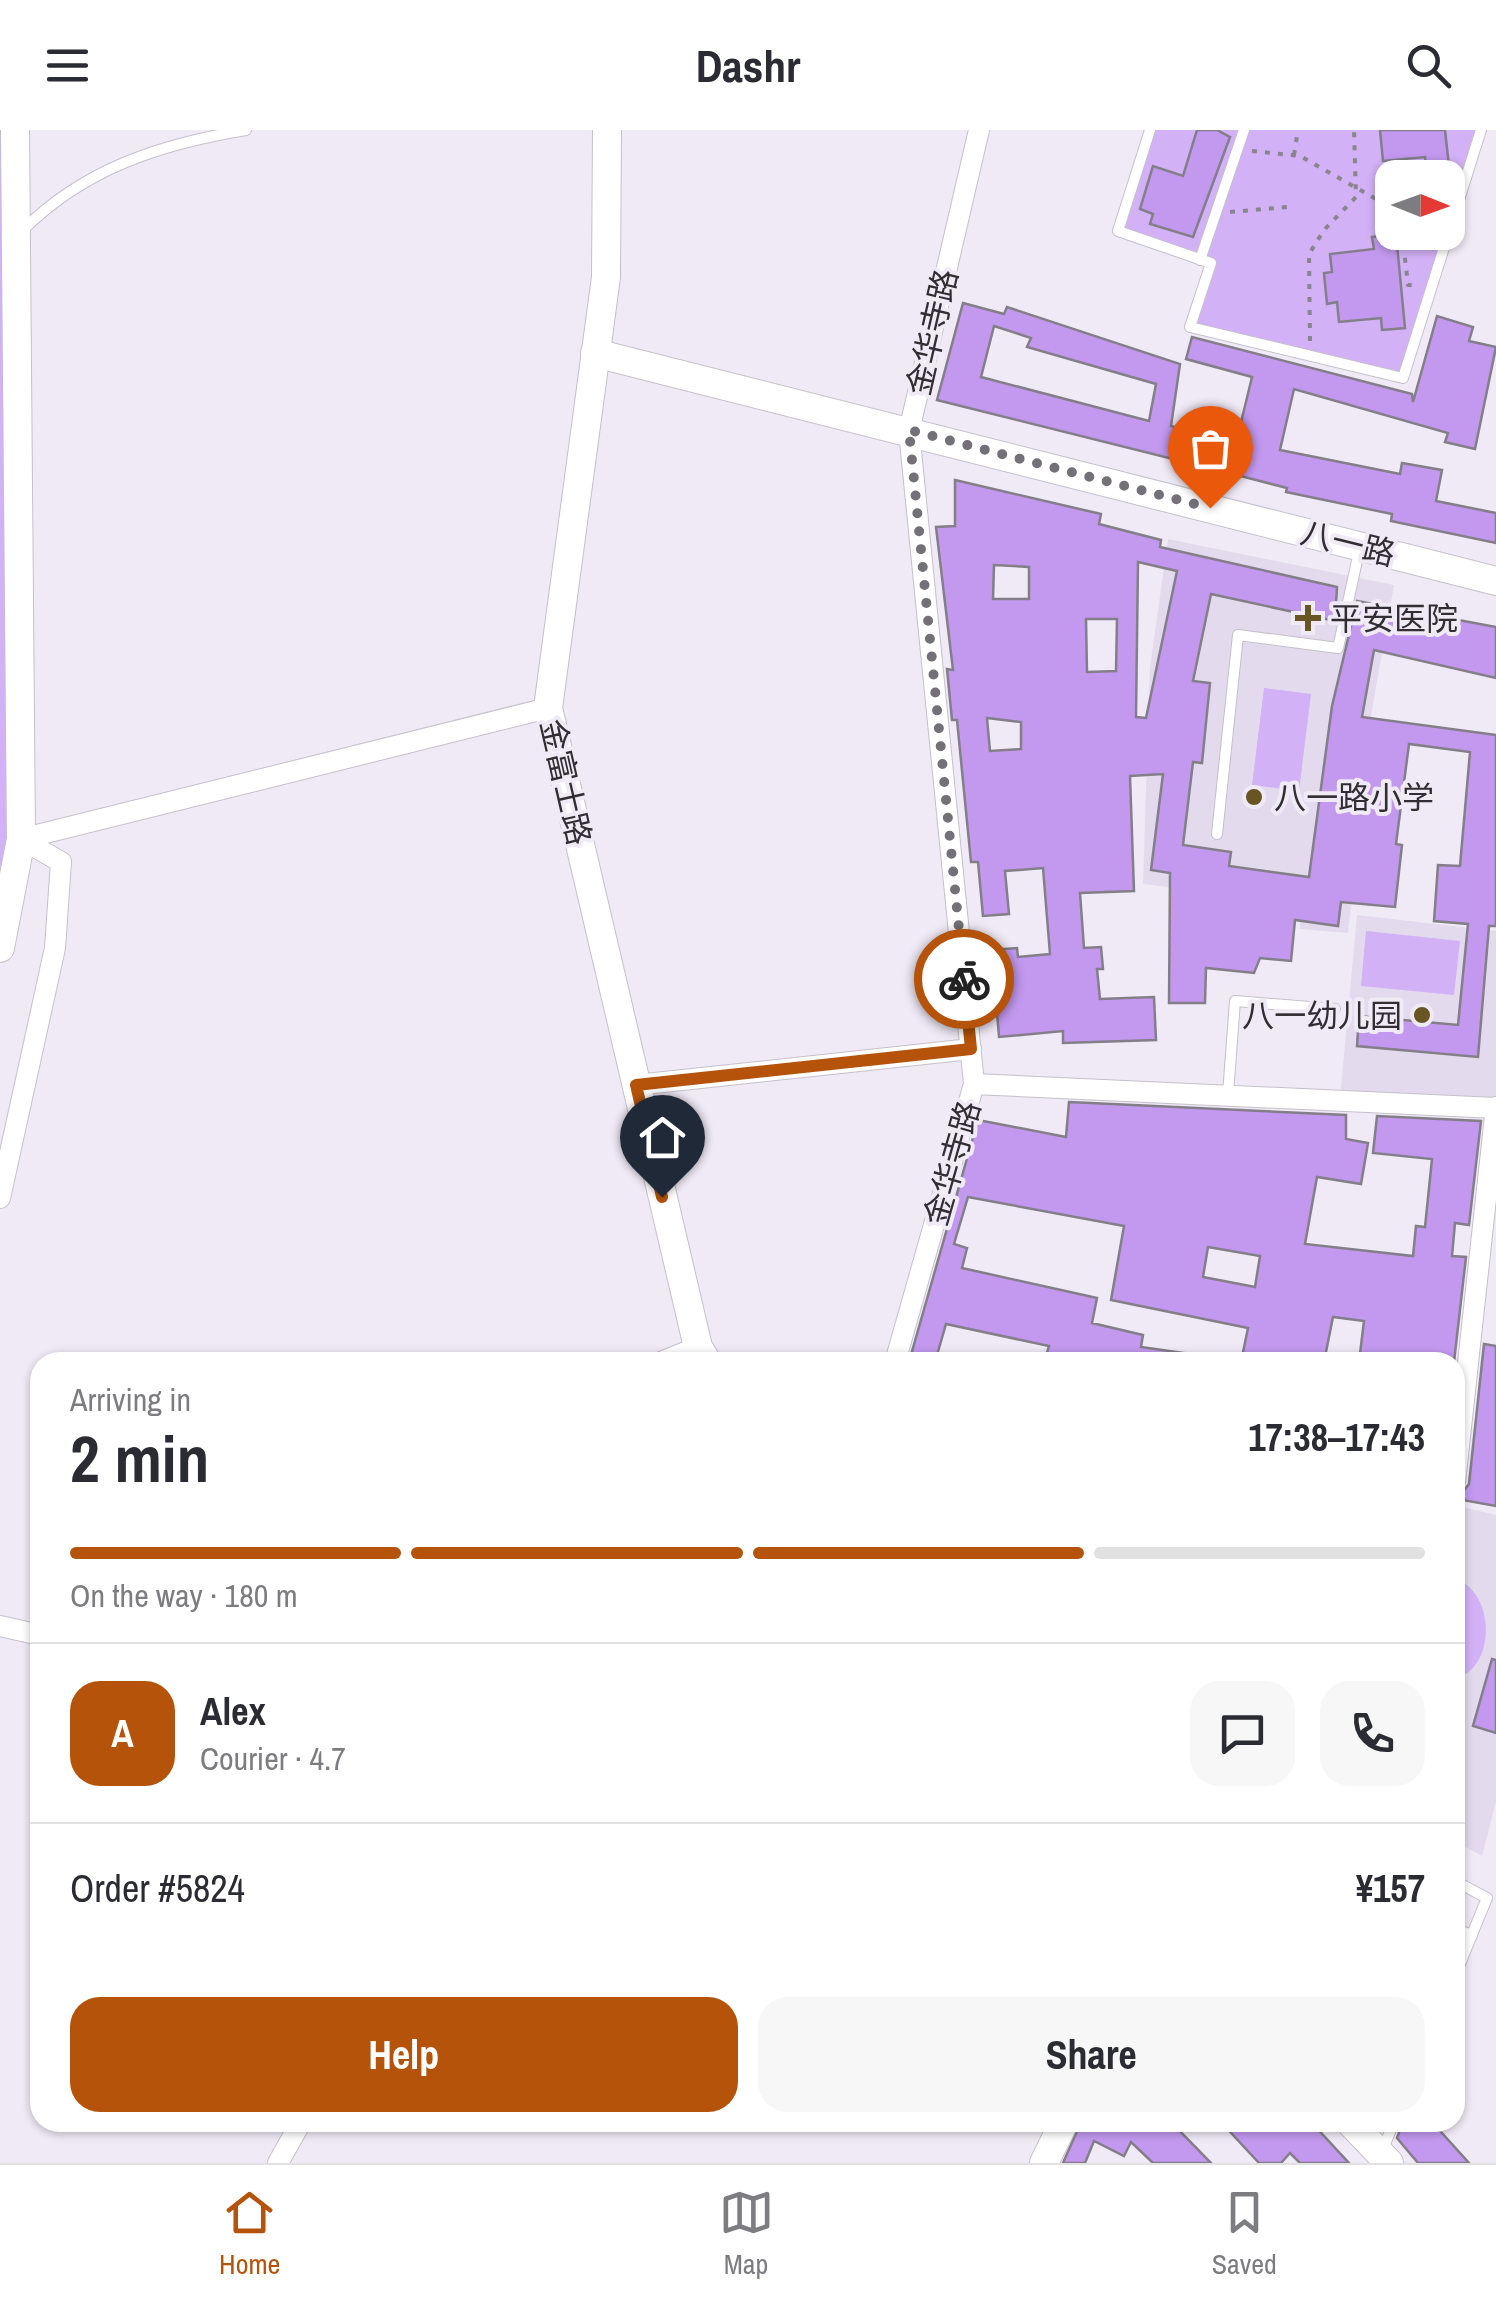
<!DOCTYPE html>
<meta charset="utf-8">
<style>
body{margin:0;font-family:"Archivo Narrow","Noto Sans SC",sans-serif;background:#f7f7f7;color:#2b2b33;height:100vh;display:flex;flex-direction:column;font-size:38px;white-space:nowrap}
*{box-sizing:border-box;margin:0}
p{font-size:32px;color:#7c7c81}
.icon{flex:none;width:55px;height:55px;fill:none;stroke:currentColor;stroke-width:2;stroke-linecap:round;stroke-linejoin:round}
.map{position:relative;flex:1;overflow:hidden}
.details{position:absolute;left:30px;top:1222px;width:1435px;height:780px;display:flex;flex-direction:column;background:#fff;border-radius:30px;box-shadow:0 2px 8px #0004}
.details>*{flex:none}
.needle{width:65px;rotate:91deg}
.controls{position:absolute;left:1375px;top:30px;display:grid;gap:20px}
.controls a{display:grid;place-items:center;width:90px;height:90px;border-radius:20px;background:#fff;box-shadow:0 2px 8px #0004;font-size:50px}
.pin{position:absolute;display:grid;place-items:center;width:85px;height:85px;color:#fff;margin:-102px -42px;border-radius:50% 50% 50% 0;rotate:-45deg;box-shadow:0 0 10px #0007}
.pin .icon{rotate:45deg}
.courier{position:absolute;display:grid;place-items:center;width:100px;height:100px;margin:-50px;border:8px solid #b45309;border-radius:50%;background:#fff;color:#222;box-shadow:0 2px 12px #0007}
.overview em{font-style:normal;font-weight:700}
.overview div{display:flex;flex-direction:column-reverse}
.overview{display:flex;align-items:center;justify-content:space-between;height:170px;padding:0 40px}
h1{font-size:65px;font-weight:700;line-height:75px}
.bar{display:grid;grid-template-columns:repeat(4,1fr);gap:15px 10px;align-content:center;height:120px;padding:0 40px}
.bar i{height:12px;border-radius:8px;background:#e1e1e2}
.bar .selected{background:#b45309}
.bar p{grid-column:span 4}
.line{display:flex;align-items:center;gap:25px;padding:0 40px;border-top:2px solid #e1e1e2}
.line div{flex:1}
.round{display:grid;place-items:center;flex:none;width:105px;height:105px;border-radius:30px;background:#f7f7f7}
.button{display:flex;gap:20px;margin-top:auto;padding:20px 40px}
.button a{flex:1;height:115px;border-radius:30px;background:#b45309;color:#fff;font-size:40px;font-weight:700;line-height:115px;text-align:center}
.button a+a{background:#f7f7f7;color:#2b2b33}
header{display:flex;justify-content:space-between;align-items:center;height:130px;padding:0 40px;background:#fff;font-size:45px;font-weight:700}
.tab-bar{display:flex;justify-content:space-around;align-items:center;height:140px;border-top:2px solid #e1e1e2;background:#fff;font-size:28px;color:#7c7c81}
.tab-bar a{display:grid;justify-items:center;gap:5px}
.tab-bar .selected{color:#b45309}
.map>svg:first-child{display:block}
</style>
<header><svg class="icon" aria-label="menu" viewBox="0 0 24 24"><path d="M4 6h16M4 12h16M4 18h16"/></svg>Dashr<svg class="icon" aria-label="search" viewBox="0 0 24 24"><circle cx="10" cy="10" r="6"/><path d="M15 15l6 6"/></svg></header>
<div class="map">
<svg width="1496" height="2033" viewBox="0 0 1496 2033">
<rect width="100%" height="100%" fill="#f0eaf6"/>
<!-- built -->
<g fill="#e3dbed">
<path d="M1168,409L1394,455L1372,580L1348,803L1300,799V773L1143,754L1150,537Z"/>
<path d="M1357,785L1496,801V978L1340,968Z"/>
<path d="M1455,1375L1496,1385V1672L1482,1726L1455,1711Z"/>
</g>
<!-- green -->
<g fill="#d2b1f7" fill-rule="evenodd">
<path d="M0,0H15L21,709L0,818Z"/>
<path d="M1150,0H1480L1403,248L1190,197L1210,133L1118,101ZM1392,48H1448V102H1392Z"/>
<path d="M1264,558L1311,564L1299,661L1252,655Z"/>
<path d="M1366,801L1460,811L1454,865L1361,856Z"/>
<path d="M1455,1449C1496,1461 1496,1540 1455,1548Z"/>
</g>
<!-- building -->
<g fill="#c399f0" stroke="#837e88" stroke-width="2.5" fill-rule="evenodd">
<path d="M1197,0H1217L1230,7L1193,107L1150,94L1153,84L1140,79L1153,36L1183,46Z"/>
<path d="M1380,0H1445L1449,36L1426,38L1425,27L1383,31Z"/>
<path d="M1396,104L1405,198L1382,200L1381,188L1339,192L1337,172L1327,174L1324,143L1332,142L1330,124L1374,119L1372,107Z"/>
<path d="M963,173L1004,184L1007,177L1180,234L1171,296L1236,313L1252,247L1186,229L1192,207L1412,264L1413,272L1437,186L1473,197L1469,211L1496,217L1475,319L1445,312L1448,303L1294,259L1280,320L1400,344L1402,333L1442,340L1436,371L1496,383V413L1391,391L1392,384L1286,362L1287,358L1229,343L937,270ZM994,196L1031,208L1027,217L1156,254L1149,291L981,247Z"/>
<path d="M955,350L1101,384L1099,394L1161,410L1160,417L1337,457L1335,491L1211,464L1193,551L1210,553L1202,633L1193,632L1183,715L1231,722L1229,736L1309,747L1332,576L1357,471L1496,497V548L1374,520L1362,587L1496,605V796H1489L1478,927L1357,916L1359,886L1458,895L1468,794L1434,791L1438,735L1460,736L1470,622L1409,614L1396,714L1402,715L1395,777L1341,772L1338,796L1295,790L1291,831L1260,828L1254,843L1206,838L1205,873H1169L1170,743L1151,740L1163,644L1130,646L1134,761L1080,763L1084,818L1101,817L1103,839H1097L1100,869L1154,867L1156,910L1063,913V901L999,907L992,820L1017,818L1018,827L1050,824L1043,738L1005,741L1009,784L983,786L978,732H971L957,590H952L947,539L953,540L936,397L955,396ZM1138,432L1177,441L1146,588L1136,587ZM994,435L1029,437V469H993ZM1086,489H1117L1116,541L1087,542ZM987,588L1021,592V619L990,621Z"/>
<path d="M1069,972L1346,985V1009L1368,1013L1361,1054L1317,1047L1305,1114L1413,1126L1416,1096L1425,1097L1432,1029L1373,1023L1377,986L1481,991L1469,1095L1455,1093L1452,1126L1466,1127L1454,1232H1359L1364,1191L1333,1187L1324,1232H1241L1248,1198L1111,1170L1124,1096L968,1067L954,1114L967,1118L962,1138L1097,1168L1092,1193L1143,1205L1141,1217L1184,1223L1183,1232L1112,1228V1232H1044L1049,1216L946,1194L935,1232H909L978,990L1066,1007ZM1208,1117L1260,1126L1255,1157L1203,1147Z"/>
<path d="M1484,1214L1496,1216V1376L1457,1369L1469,1354Z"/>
<path d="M1492,1529L1496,1530V1603L1473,1596Z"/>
<path d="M1081,1992H1171L1211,2033H1153L1131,2012L1124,2026L1094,2011L1085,2033H1063Z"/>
<path d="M1221,1992H1311L1349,2033H1300L1290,2023L1281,2033H1259Z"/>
<path d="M1403,1992H1432L1469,2033H1418L1397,2008Z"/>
</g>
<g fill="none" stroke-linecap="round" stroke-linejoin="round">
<!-- lane casing -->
<g stroke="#c5c0cb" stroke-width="12">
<g id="lane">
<path d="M1150,0L1118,101L1211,133L1190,197L1403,248L1481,0"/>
<path d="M21,102C83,39 160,14 246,0"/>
<path d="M1200,130L1244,0"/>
<path d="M1217,704L1238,505L1338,518L1360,417"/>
<path d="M1228,964L1235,871L1335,879"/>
<path d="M1455,1751L1487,1768L1455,1846"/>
<path d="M1455,1799L1472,1805"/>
<path d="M1383,2019L1394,1992"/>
</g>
</g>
<!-- street casing -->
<g stroke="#c5c0cb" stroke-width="22">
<g id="street">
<path d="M974,954L1496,978"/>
<path d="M636,955L971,919"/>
<path d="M0,1068L55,818L61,732L21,709L548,578"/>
<path d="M661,1232L698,1217"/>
<path d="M895,1232L974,954L909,301L979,0"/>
<path d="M1455,1352L1496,977"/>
<path d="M0,1496L40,1505"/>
<path d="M278,2033L301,1992"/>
</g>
</g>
<!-- secondary casing -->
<g stroke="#c5c0cb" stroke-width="30">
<g id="secondary">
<path d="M607,0L606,147L548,578L698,1217L707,1232"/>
<path d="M595,223L1496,451"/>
<path d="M0,818L21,709L15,0"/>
<path d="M1350,1992L1389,2033"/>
<path d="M1044,2033L1064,1992"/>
</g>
</g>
<!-- path -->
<g stroke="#89858d" stroke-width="4" stroke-dasharray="5 8" stroke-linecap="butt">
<path d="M1252,21L1300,26L1392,78"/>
<path d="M1294,25L1298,0"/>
<path d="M1230,82L1288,77"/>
<path d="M1402,102L1408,155H1416"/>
<path d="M1310,211L1309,124L1324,100L1356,67L1354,0"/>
</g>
<!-- lane -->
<use href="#lane" stroke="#fff" stroke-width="10"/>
<!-- street -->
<use href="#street" stroke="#fff" stroke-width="20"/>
<!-- secondary -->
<use href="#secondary" stroke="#fff" stroke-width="28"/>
</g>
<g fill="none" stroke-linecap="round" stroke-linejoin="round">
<!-- done -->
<path stroke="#737077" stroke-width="10" stroke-dasharray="0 18" d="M964,849L909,300L1210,378"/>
<!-- route -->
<path stroke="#b45309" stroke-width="12" d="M662,1067L636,955L971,919L964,849"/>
</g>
<!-- markers -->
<g fill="#685523" stroke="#f0eaf6" stroke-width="4">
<path d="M1303 473h10v10h10v10h-10v10h-10v-10h-10v-10h10z"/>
<circle cx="1254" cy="667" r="10"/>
<circle cx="1422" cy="885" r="10"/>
</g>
<g text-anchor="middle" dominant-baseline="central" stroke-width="8" stroke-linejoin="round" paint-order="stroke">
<!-- street labels -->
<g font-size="32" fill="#302e32" stroke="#f0eaf6">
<text transform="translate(932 202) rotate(-77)">金华寺路</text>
<text transform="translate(1348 413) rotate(14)">八一路</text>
<text transform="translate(566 652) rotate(77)">金富士路</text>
<text transform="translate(952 1033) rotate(-74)">金华寺路</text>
</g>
<!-- poi labels -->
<g font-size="32" fill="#302e32" stroke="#f0eaf6" text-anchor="start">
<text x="1330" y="488">平安医院</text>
<text x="1274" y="667">八一路小学</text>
<text x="1402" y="885" text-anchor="end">八一幼儿园</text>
</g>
</g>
</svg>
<div class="controls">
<a><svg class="needle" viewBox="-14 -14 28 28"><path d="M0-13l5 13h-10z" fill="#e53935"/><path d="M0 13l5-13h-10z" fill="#7c7c81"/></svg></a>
</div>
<div class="pin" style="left:1210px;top:378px;background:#ea580c"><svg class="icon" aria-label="bag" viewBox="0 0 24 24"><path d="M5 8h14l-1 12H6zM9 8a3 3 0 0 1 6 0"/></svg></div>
<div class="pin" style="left:662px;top:1067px;background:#1f2937"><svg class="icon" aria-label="home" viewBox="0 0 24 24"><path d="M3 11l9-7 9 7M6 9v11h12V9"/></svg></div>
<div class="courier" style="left:964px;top:849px"><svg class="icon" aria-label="bike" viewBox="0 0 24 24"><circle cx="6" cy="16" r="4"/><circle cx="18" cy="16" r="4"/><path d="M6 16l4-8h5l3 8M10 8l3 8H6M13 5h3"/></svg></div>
<section class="details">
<div class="overview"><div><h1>2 min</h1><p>Arriving in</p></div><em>17:38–17:43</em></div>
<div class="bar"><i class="selected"></i><i class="selected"></i><i class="selected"></i><i></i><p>On the way · 180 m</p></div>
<div class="line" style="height:180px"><b class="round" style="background:#b45309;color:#fff">A</b><div><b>Alex</b><p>Courier · 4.7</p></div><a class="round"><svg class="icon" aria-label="chat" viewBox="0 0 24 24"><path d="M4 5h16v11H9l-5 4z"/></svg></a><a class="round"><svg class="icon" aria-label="phone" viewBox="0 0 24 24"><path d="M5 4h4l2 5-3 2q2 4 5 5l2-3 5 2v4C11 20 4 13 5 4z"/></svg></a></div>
<div class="line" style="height:130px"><div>Order #5824</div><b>¥157</b></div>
<div class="button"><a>Help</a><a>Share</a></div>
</section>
</div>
<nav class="tab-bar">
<a class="selected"><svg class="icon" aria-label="home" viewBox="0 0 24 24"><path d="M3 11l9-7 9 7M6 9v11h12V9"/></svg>Home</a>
<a><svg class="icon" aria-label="map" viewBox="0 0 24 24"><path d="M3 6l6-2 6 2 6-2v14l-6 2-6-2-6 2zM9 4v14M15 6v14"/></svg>Map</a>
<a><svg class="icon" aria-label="saved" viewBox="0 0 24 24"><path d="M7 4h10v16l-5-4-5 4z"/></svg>Saved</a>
</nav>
